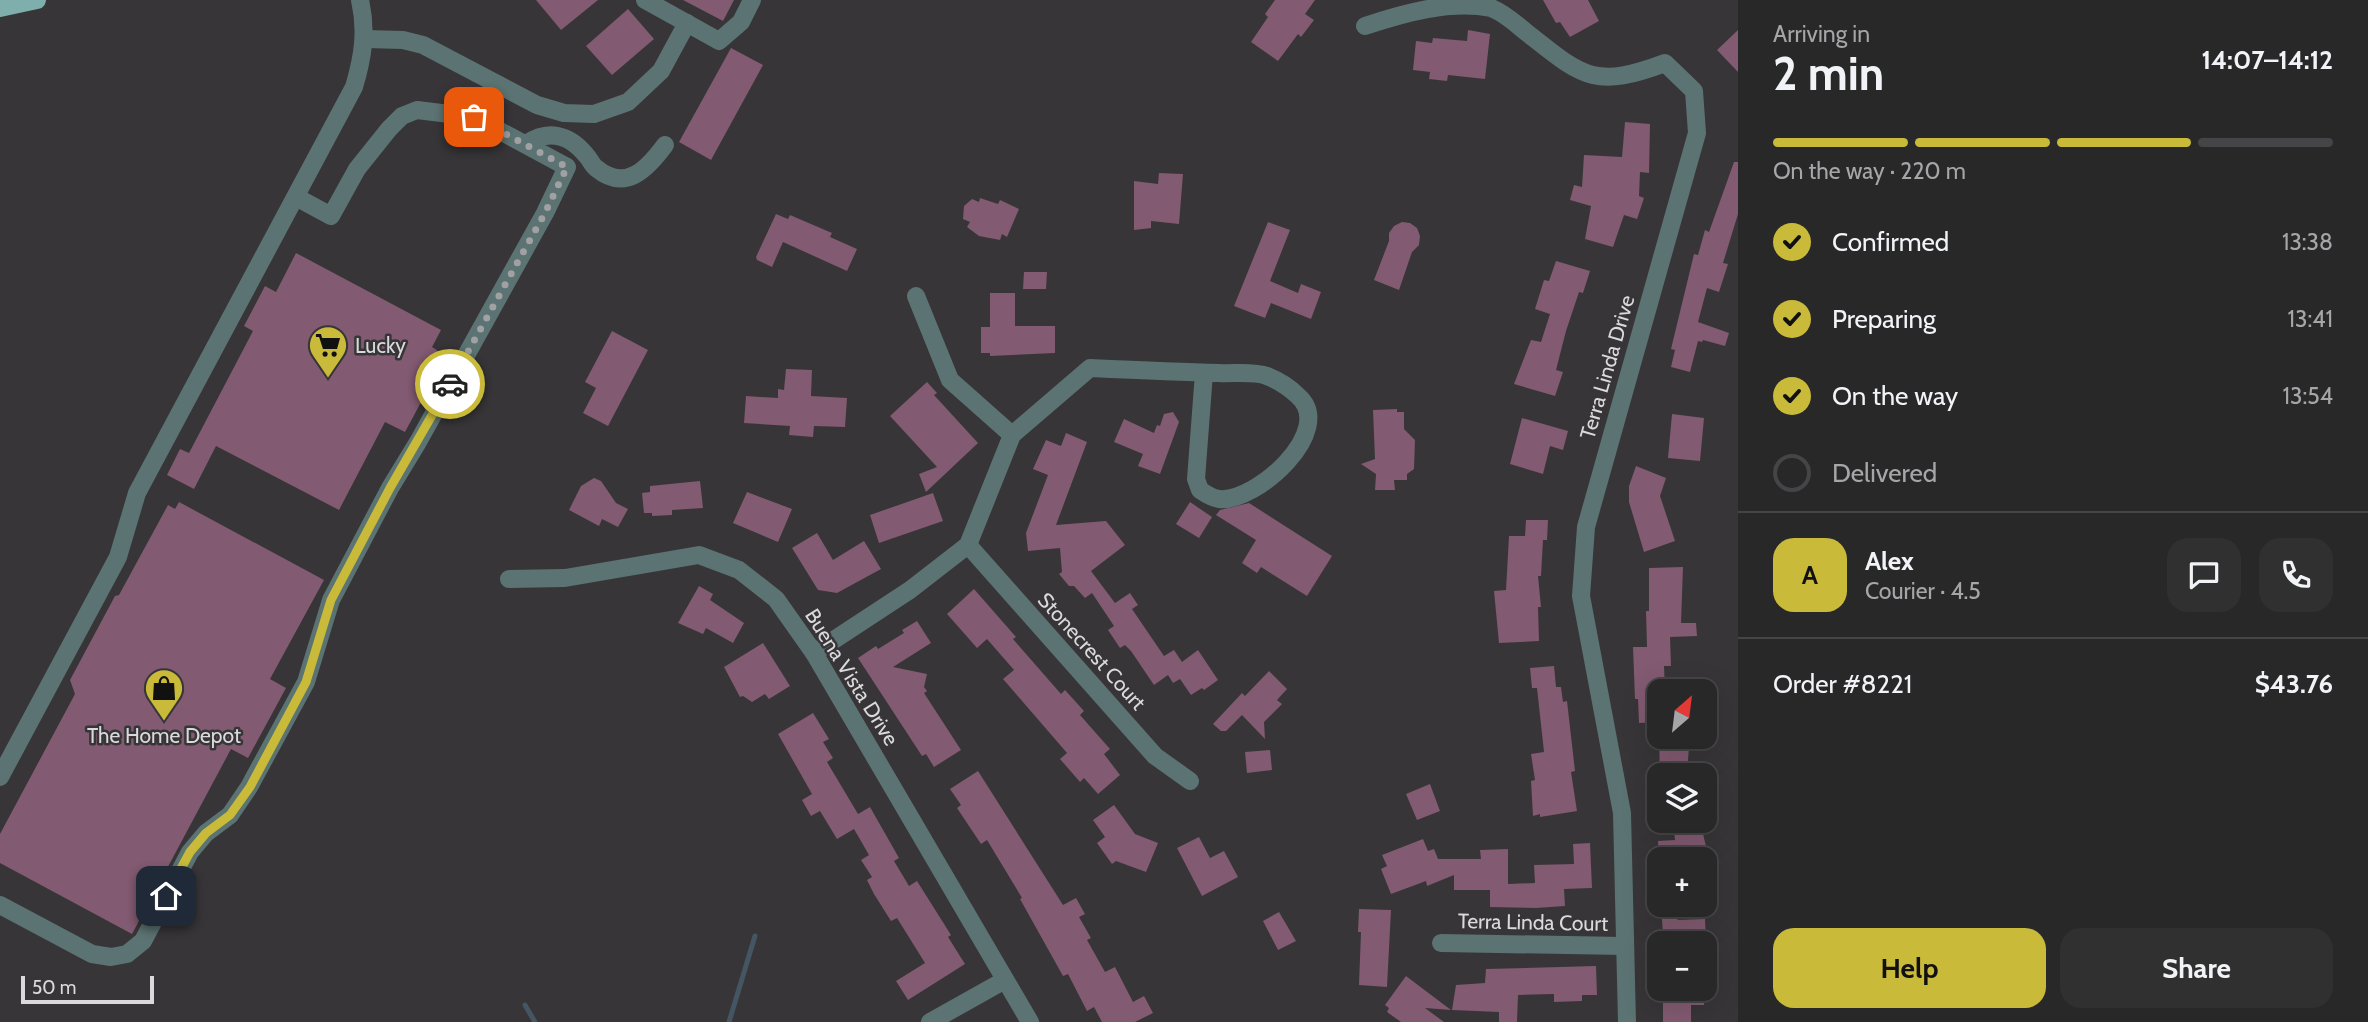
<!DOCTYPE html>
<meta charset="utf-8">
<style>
body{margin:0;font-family:Cabin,sans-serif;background:#313031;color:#f1f3f6;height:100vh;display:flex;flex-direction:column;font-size:26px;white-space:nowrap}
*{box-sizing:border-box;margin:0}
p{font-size:23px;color:#a5a6a8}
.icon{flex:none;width:38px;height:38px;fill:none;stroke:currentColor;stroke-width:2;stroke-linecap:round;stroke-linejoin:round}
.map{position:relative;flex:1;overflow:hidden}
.drawer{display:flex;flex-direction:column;background:#292829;width:630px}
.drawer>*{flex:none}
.needle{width:46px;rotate:28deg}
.buttons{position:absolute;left:1647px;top:679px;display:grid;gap:14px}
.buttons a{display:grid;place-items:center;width:70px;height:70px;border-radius:14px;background:#292829;box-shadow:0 7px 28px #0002,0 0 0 2px #454446;font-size:35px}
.scale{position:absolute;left:21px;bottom:18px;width:133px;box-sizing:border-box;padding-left:7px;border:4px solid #dad9db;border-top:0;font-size:19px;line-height:24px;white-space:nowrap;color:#dad9db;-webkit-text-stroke:5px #373537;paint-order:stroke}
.pin{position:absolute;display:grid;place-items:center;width:60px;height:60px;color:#fff;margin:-30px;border-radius:14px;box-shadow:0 4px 10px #0006}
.courier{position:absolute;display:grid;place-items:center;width:70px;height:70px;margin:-35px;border:5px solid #c9ba3a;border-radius:50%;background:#fff;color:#222;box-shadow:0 2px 9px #0007}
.head em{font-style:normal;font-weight:700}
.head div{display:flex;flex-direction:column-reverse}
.head{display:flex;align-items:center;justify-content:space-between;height:119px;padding:0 35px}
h1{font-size:46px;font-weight:700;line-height:52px}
.bar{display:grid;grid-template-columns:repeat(4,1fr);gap:10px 7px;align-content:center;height:84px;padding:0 35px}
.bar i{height:9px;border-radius:5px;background:#454446}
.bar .on{background:#c9ba3a}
.bar p{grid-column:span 4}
.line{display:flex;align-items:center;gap:18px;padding:0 35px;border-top:2px solid #454446}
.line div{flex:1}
.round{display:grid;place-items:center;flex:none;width:74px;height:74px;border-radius:21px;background:#313031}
ol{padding:0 35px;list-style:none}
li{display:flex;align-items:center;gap:21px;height:77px}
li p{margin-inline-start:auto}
li .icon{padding:7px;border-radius:50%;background:#c9ba3a;color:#111;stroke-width:4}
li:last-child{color:#a5a6a8}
li i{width:38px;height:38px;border:4px solid #454446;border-radius:50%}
.button{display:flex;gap:14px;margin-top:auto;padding:14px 35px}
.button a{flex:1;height:80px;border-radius:21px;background:#c9ba3a;color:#111;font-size:28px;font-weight:700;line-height:80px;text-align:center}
.button a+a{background:#313031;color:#f1f3f6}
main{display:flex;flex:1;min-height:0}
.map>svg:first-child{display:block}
</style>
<main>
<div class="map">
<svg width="1738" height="1022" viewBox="0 0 1738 1022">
<rect width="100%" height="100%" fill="#373537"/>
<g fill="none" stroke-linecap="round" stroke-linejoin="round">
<!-- stream -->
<g stroke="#445563" stroke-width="5">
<path d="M525,1005L535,1022"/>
<path d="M729,1022L755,936"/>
</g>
</g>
<!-- building -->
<g fill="#825a71">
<path d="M536,0H598L561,30Z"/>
<path d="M683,0H734L723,21Z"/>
<path d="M1275,0H1315L1305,14L1314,20L1301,37L1298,34L1278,61L1251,42L1268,17L1265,14Z"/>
<path d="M1543,0H1588L1599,21L1570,37L1560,22L1556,23Z"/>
<path d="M628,9L654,39L612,75L586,46Z"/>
<path d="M1468,30L1490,34L1485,79L1448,75L1447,81L1429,79L1430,72L1413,70L1416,41L1432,43L1433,38L1467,41Z"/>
<path d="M1738,30V72L1717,50Z"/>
<path d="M731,48L763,65L711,160L679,142Z"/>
<path d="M1625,122L1650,124L1649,173L1640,172L1639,196L1644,198L1637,219L1624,215L1613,247L1585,239L1591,206L1570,200L1574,185L1582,187L1584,155L1622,157Z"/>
<path d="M1734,162H1738V214L1723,263L1728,264L1719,292L1707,288L1698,322L1729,333L1725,346L1703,340L1702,342L1698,341L1690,372L1671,367L1675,350L1671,349L1694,254L1698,255L1705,230L1709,232Z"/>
<path d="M1159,173L1183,174L1179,224L1151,221V228L1134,230V181L1158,184Z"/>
<path d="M980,198L998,204L1000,200L1019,209L1007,237L1002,234L1000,240L979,236L967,227L970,222L963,219L964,206L972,199L979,202Z"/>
<path d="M776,214L788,219L790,215L832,233L830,237L857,249L847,271L783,242L772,267L757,260L756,257Z"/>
<path d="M1268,222L1290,230L1270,281L1298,293L1301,284L1321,292L1311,319L1271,303L1265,318L1234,306Z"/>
<path d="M1402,222L1410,223L1417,228L1420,236L1419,245L1412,252L1399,290L1374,280L1389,241V233L1394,226Z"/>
<path d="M296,253L441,330L432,347L437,350L430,364L435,366L422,391L426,393L405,432L385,422L339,510L216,446L194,489L167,475L180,449L189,453L253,331L244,326L265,286L276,292Z"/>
<path d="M1556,261L1590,271L1583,293L1579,292L1566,331L1556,370L1563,372L1555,396L1514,384L1531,340L1541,342L1550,314L1535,309L1544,280L1549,281Z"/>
<path d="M1024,272H1047L1046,289H1023Z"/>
<path d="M990,293H1015V326H1055V353L990,356V353H981V327H990Z"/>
<path d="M612,331L648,350L608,426L583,413L596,388L585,382Z"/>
<path d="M786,369L812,370L811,396L847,398L845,427L814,426L813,437L789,435L790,426L744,423L746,396L778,398V389L784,390Z"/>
<path d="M927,382L937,393L934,395L978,443L926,492L919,474L937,467L890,416Z"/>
<path d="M1397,409V412H1404V429L1415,440L1414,469L1407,474V480H1394L1395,490H1375L1376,474L1361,464L1375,459L1373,410Z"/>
<path d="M1173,412L1179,422L1160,474L1138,466L1143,454L1114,442L1124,419L1154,433L1157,425L1160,426L1164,414Z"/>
<path d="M1672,414L1704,418L1700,461L1668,458Z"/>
<path d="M1522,418L1568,431L1563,450L1550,446L1543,474L1510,464Z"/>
<path d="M1066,433L1087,442L1056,525L1106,521L1125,545L1091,571L1115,603L1130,593L1138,605L1132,609L1164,656L1174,650L1182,662L1198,650L1218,680L1204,690L1202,688L1191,695L1180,679L1173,683L1168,675L1154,685L1131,651L1125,645L1120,648L1108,630L1114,626L1092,593L1085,598L1074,586H1069L1059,574L1062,572L1060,548L1028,551L1026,533L1048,475L1033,469L1046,440L1061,446Z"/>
<path d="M1636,466L1666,478L1660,496L1675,541L1644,552L1629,502V486Z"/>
<path d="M594,478L601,481L616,503L628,509L618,527L602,519L599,526L569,510L581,486Z"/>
<path d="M700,481L703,508L672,510V515L652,516V513H644L642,493L650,492V486Z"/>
<path d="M747,492L792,509L778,542L733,523Z"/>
<path d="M933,493L943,521L879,543L870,515Z"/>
<path d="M179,502L324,580L270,679L286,688L248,758L231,749L132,934L0,863V834L75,694L70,680L115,596L119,595L168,505L175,509Z"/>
<path d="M1190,502L1212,517L1199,538L1176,524Z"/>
<path d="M1249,503L1332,556L1307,596L1261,567L1257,573L1242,563L1256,540L1216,515L1220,510Z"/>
<path d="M1526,520H1548L1547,540H1543L1541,576H1538L1541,607H1538L1539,641L1499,643L1494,591L1506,590L1509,536H1525Z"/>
<path d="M817,533L833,560L864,541L881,569L837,593L818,590L792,548Z"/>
<path d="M1683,567L1681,623H1696L1697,636L1670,637L1671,666H1664L1665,691H1659V722L1639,723L1638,699H1635L1633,647H1647L1646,611H1649V568Z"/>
<path d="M699,586L713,594L710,600L744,623L733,643L706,628L703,634L678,623Z"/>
<path d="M974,589L1016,637L1013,639L1061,694L1065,690L1084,711L1080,715L1110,749L1104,754L1120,775L1098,794L1084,778L1080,782L1060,759L1067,753L1003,679L1014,670L987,639L977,648L947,614Z"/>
<path d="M917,621L931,643L893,667L927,674L924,687L927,691L924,693L961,750L934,767L926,754L922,756L858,658L876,646L878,649L904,633L902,630Z"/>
<path d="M763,643L790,686L769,699L765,694L752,702L743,696L740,697L724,667Z"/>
<path d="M1554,666L1556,687H1561L1563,702L1567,701L1575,771L1571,772L1577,811L1540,817V814L1533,816L1531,781L1535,780L1531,754L1544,752L1537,688H1532L1530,668Z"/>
<path d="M1269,671L1287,689L1277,700L1282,704L1264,722L1265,739L1242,715L1226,731H1221L1213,724L1242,693L1245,696Z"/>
<path d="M813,713L829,739L823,742L833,758L827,762L858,814L870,807L899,858L894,861L909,886L917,881L951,935L948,937L965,964L908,1000L896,981L925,963L897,918L891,921L874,894L867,880L872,877L861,860L869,855L854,829L837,839L820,811L811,816L802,800L812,794L778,734Z"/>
<path d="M1659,737H1683V746H1689L1687,775H1660Z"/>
<path d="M1270,750L1272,770L1247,773L1245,752Z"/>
<path d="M978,771L1063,905L1076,898L1085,914L1079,917L1091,938L1087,940L1105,972L1115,967L1133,1002L1144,996L1153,1013L1135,1022H1102L1094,1007L1087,1011L1068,974L1063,976L1020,899L1022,898L987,840L981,844L957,808L961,805L950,789Z"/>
<path d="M1430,784L1440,811L1417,820L1406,794Z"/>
<path d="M1114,805L1135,834L1158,843L1146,872L1116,861L1112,864L1097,843L1105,837L1093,820Z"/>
<path d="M1673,821H1700L1708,855L1659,859L1658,841L1675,840Z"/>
<path d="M1199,837L1210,858L1224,851L1238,877L1202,896L1177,848Z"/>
<path d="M1423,839L1428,851L1434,849L1438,859H1481L1480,850L1508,849V884L1535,883L1534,865L1574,864L1573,844L1590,843L1592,888L1564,889L1565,906L1536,908L1490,907V890H1454V875L1427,886L1426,881L1391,894L1381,869L1387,866L1382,855Z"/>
<path d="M1661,905H1695L1677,920L1705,919L1706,943H1682V934H1663Z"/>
<path d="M1359,909L1391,910L1387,987L1359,985L1361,932H1358Z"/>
<path d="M1279,912L1296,941L1278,950L1263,921Z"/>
<path d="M1596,966L1597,995H1582V1001L1554,1002V994L1518,995L1517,1022H1499V1012L1452,1010L1456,985L1485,983L1486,969Z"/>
<path d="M1406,976L1451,1010L1425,1008L1444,1022H1401L1387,1012L1389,1008L1385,1005Z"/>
<path d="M1663,989H1704V1005H1691V1022H1663Z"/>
</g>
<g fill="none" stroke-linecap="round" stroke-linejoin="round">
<!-- minor -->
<g stroke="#5b7372" stroke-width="18">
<path d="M645,0L719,41L741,22L752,0"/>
<path d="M1365,26C1404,13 1450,0 1491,8C1503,12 1516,24 1526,32C1582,76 1593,90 1665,63L1694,91L1697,133L1586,527L1581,596L1622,813L1627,1022"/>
<path d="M365,39L403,40L423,45L537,105L564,113L594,114L628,102L661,71L687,23"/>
<path d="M526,144C548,129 569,134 586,155C590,159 592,165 596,168C626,193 648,168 665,145"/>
<path d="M916,296L950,380L1012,435"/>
<path d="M968,545L1155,756L1190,781"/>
<path d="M509,579L565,578L699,555L739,570L776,599L814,653L1030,1022"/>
<path d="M814,653L910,590L968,545L1012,435L1090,368C1133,370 1176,372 1219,373C1233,374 1254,371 1267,376C1277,380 1290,388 1298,396C1337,430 1256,503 1219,499C1211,498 1206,494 1200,490L1196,479L1204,373"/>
<path d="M0,777L118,557L137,493L354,87C363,57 367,31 360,0"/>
<path d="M0,905L92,954L111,957L127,954L143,941L190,852L206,833L230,815L249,787L306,682L331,600L390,488L418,442L545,213L567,167L474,117L417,110L402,116L389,129L357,169L331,216L296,197"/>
<path d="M1441,943L1624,946"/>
<path d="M930,1022L1005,980"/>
</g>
<!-- major -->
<path stroke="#7eafad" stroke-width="18" d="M0,8L37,0"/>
</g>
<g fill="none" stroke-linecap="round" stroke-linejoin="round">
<!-- done -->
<path stroke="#a1a0a2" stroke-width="7" stroke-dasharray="0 12.6" d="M450,384L545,213L567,167L474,117"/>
<!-- route -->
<path stroke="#c9ba3a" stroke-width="9" d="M166,896L190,852L206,833L230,815L250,787L306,682L331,600L390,488L450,384"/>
</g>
<!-- icons -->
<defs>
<g id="supermarket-pin" transform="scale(2.0125)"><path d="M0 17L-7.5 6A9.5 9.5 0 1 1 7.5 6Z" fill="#c9ba3a" stroke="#373537"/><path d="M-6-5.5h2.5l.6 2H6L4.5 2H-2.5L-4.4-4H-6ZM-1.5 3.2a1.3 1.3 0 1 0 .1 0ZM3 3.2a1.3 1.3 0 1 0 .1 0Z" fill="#111"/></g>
<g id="shop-pin" transform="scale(2.0125)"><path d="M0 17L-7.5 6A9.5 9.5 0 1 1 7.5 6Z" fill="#c9ba3a" stroke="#373537"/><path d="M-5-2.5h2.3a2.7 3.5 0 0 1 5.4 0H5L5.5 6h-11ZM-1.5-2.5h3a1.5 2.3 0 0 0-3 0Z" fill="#111"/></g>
</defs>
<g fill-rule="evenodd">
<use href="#supermarket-pin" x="328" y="345"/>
<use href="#shop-pin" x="164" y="688"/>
</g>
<g text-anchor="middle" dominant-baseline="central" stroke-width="5" stroke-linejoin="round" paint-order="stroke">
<!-- poi labels -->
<g font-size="21" fill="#dad9db" stroke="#373537" text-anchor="start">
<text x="355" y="345">Lucky</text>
<text x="164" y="735" text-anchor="middle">The Home Depot</text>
</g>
<!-- street labels -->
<g font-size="21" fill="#dad9db" stroke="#373537">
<text transform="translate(1607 367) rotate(-74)">Terra Linda Drive</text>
<text transform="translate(1092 651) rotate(48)">Stonecrest Court</text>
<text transform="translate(852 677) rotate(58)">Buena Vista Drive</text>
<text transform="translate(1533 922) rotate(1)">Terra Linda Court</text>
</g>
</g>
</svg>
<div class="buttons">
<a><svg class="needle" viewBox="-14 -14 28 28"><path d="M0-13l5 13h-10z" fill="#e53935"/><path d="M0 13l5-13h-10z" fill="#a5a6a8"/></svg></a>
<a><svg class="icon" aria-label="layers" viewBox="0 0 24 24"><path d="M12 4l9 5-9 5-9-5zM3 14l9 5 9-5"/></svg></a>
<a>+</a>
<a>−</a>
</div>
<div class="scale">50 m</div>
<div class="pin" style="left:474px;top:117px;background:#ea580c"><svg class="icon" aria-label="bag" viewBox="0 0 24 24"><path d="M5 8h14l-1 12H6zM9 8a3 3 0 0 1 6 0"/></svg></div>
<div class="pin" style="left:166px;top:896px;background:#1f2937"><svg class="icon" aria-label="home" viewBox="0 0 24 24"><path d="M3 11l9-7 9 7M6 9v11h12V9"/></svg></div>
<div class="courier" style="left:450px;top:384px"><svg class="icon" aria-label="car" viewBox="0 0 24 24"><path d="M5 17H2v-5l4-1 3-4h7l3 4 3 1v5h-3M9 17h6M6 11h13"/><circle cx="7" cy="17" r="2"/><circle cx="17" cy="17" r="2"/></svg></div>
</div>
<section class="drawer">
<div class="head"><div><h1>2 min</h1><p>Arriving in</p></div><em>14:07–14:12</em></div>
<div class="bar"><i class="on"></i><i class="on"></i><i class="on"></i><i></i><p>On the way · 220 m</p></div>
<ol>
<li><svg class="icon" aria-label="check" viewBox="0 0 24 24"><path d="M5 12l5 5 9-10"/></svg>Confirmed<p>13:38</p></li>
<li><svg class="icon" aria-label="check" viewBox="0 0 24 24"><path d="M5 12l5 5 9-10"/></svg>Preparing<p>13:41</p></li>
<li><svg class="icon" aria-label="check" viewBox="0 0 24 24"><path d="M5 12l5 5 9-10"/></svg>On the way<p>13:54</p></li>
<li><i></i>Delivered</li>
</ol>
<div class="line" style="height:126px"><b class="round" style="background:#c9ba3a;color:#111">A</b><div><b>Alex</b><p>Courier · 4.5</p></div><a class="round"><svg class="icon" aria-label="chat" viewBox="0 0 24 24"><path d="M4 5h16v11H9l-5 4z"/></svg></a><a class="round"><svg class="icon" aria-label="phone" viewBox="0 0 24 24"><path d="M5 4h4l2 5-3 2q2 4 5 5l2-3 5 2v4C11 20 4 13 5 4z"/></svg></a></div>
<div class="line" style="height:91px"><div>Order #8221</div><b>$43.76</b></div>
<div class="button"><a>Help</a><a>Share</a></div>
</section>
</main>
